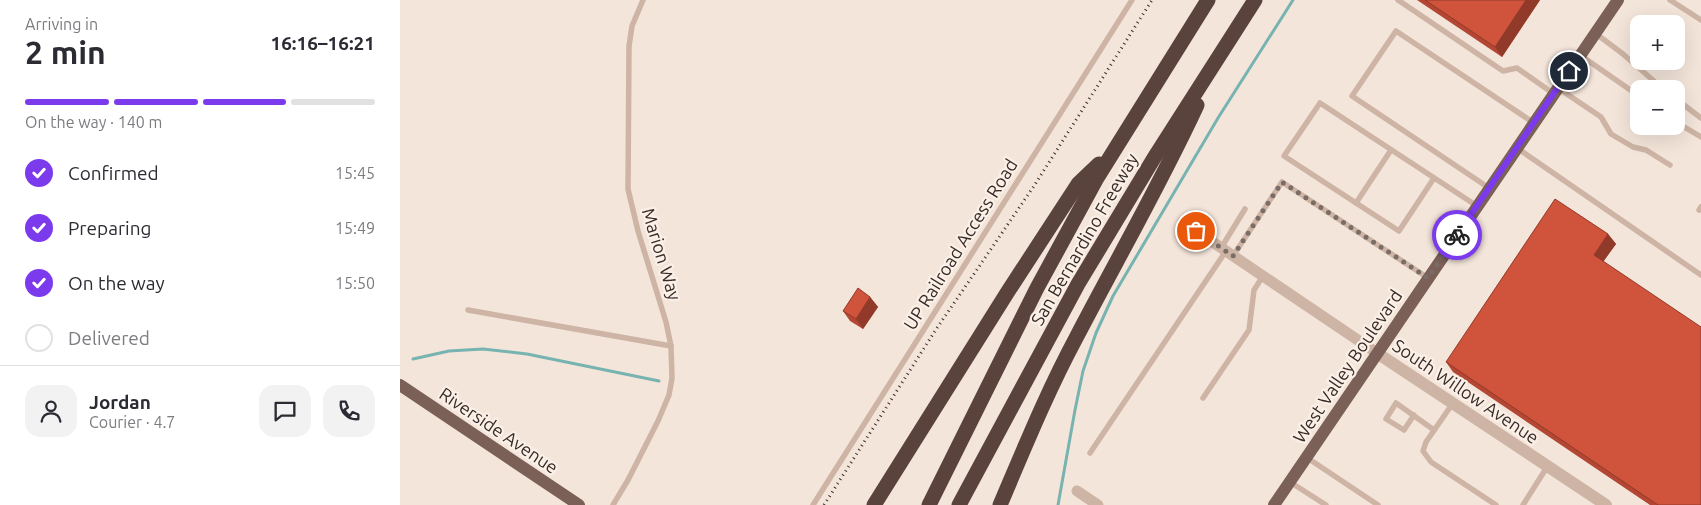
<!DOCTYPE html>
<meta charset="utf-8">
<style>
body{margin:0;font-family:Ubuntu,sans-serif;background:#f2f2f3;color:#2b2b33;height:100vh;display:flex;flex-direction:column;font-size:19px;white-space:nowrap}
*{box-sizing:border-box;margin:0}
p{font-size:16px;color:#7c7c81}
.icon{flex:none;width:28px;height:28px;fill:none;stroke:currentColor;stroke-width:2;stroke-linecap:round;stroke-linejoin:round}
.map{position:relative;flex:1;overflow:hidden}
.drawer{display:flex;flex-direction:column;background:#fff;width:400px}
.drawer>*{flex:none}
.fabs{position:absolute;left:1230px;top:15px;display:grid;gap:10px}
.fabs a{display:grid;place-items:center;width:55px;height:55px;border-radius:10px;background:#fff;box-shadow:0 5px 20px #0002;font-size:25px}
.pin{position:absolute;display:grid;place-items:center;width:42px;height:42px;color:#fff;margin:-21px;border:2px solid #fff;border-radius:50%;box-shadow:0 1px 5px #0007}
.courier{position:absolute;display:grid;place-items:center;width:50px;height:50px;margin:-25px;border:4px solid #7c3aed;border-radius:50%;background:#fff;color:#222;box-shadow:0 1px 6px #0007}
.head em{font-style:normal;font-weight:600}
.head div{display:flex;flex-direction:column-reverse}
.head{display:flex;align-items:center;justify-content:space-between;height:85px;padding:0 25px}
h1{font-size:32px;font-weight:600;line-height:38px}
.bar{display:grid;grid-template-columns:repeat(4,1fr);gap:8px 5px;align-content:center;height:60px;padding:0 25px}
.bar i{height:6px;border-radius:4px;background:#e1e1e2}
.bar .selected{background:#7c3aed}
.bar p{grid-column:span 4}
.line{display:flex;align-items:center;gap:12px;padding:0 25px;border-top:1px solid #e1e1e2}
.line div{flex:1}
.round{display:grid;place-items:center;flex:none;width:52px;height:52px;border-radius:15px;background:#f2f2f3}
ol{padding:0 25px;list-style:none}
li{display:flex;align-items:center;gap:15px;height:55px}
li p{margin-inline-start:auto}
li .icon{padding:5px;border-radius:50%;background:#7c3aed;color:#fff;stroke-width:4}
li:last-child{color:#7c7c81}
li i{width:28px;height:28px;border:2px solid #e1e1e2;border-radius:50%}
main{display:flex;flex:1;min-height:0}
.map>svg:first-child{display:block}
</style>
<main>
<section class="drawer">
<div class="head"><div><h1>2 min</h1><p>Arriving in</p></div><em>16:16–16:21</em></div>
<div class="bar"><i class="selected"></i><i class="selected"></i><i class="selected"></i><i></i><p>On the way · 140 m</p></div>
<ol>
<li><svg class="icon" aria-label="check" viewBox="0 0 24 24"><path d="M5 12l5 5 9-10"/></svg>Confirmed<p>15:45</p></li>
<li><svg class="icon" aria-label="check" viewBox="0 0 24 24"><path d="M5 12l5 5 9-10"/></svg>Preparing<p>15:49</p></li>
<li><svg class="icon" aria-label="check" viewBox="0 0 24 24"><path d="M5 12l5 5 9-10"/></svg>On the way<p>15:50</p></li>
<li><i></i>Delivered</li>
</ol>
<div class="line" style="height:90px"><a class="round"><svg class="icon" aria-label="person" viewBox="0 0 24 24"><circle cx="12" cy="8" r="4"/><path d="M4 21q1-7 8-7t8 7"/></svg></a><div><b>Jordan</b><p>Courier · 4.7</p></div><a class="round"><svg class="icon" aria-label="chat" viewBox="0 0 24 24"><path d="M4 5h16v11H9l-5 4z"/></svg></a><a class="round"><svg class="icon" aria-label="phone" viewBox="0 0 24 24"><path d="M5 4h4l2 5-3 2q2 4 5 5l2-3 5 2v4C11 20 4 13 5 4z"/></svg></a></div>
</section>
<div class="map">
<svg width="1301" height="505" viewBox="0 0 1301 505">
<rect width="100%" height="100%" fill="#f4e5da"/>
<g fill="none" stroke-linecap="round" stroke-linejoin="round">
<!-- stream -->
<g stroke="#77b3b0" stroke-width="3">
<path d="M13,359L49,351L83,349L127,354L259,381"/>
<path d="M658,505L675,410L683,371L696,333L713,296L818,118L893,0"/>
</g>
<!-- service -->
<g stroke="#cdb4a5" stroke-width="5.5">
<path d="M998,0L1103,71L1117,68L1154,94"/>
<path d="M1270,0L1301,20"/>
<path d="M1195,33L1223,54L1263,89"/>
<path d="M1180,55L1239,96"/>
<path d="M1158,88L1201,117L1211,134L1233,147L1246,150L1270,165"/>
<path d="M1276,99L1301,118"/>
<path d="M1276,122L1301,137"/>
<path d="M1117,148L1301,275"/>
<path d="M1034,178L999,231L884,156L920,103C973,138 1025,172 1077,206"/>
<path d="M1089,188L952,96L996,31L1134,123"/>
<path d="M956,203L991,150"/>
<path d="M1299,210L1301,207"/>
<path d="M821,248L845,209"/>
<path d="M833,256L882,182L1028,278"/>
<path d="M68,310L271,346"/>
<path d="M803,398L849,330L854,290L863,276"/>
<path d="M1053,403L1026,442L1023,451L1031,462L1096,505"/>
<path d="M1014,415L1004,430L986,419L996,403L1034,430"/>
<path d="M690,453L826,251"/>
<path d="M906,457L978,505"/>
<path d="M890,482L926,505"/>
<path d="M213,505L228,480L258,421L269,395L272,378L271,346L266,322L238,231L228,189L229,46L232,26L243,0"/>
<path d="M413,505L732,0"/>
<path d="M1123,505L1147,467"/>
</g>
<!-- minor -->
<g stroke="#cdb4a5" stroke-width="11">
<path d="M783,222L977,353"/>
<path d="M677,491L698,505"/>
</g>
<!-- tertiary -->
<path stroke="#cdb4a5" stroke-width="12" d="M977,353L1206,505"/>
<!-- primary -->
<g stroke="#7b6057" stroke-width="12">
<path d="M0,385L179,505"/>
<path d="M874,505L1218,0"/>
</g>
<!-- motorway -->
<g stroke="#5a433d" stroke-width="15">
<path d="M474,505L607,293L678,184L699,164"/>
<path d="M529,505L637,288L697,178L808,0"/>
<path d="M559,505L678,284L754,158L855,0"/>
<path d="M600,505C624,449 647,392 676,338C716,261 760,185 797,105"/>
</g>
<!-- rail -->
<path stroke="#382b27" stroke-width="3" stroke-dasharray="1 4" stroke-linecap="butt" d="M424,505L535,331L634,186L752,0"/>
</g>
<!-- wall -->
<g fill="#b34734">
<path d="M1017,0H1140L1102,57Z"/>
<path d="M1208,234L1216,244L1203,261L1301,505H1250L1053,372L1046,362Z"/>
<path d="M470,297L478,307L463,329L450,321L443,311Z"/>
</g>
<!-- shaded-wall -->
<g fill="#923a2a">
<path d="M1126,0H1140L1102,57L1095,47Z"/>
<path d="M1208,234L1216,244L1201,265L1194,255Z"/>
<path d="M470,297L478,307L463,329L456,319Z"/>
</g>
<!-- building -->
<g fill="#d0533c" stroke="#923a2a">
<path d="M1025,0H1126L1095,47Z"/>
<path d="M1155,199L1208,234L1194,255L1301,327V505H1258L1046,362Z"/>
<path d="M458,288L470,297L456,319L443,311Z"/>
</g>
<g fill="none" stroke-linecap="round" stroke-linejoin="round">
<!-- done -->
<path stroke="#7a6c66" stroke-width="5" stroke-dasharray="0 9" d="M796,231L833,256L882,182L1028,278L1057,235"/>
<!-- route -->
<path stroke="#7c3aed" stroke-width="6" d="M1057,235L1169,71"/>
</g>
<g text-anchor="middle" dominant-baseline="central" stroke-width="4.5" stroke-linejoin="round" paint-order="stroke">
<!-- street labels -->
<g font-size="18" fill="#382b27" stroke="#fbf0e7">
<text transform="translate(684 239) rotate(-60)">San Bernardino Freeway</text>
<text transform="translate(560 244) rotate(-58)">UP Railroad Access Road</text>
<text transform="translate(262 254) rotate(73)">Marion Way</text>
<text transform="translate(947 366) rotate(-56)">West Valley Boulevard</text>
<text transform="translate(1066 391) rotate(34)">South Willow Avenue</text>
<text transform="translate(99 430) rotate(34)">Riverside Avenue</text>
</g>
</g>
</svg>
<div class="fabs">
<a>+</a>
<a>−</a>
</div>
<div class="pin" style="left:796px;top:231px;background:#ea580c"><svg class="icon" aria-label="bag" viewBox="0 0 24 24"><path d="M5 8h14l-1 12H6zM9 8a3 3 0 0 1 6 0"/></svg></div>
<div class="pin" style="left:1169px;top:71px;background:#1f2937"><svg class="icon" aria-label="home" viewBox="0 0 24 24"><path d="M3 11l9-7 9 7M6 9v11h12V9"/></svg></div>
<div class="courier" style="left:1057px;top:235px"><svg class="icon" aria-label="bike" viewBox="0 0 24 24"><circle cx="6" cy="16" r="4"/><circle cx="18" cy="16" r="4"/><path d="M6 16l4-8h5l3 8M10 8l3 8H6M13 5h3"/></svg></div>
</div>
</main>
